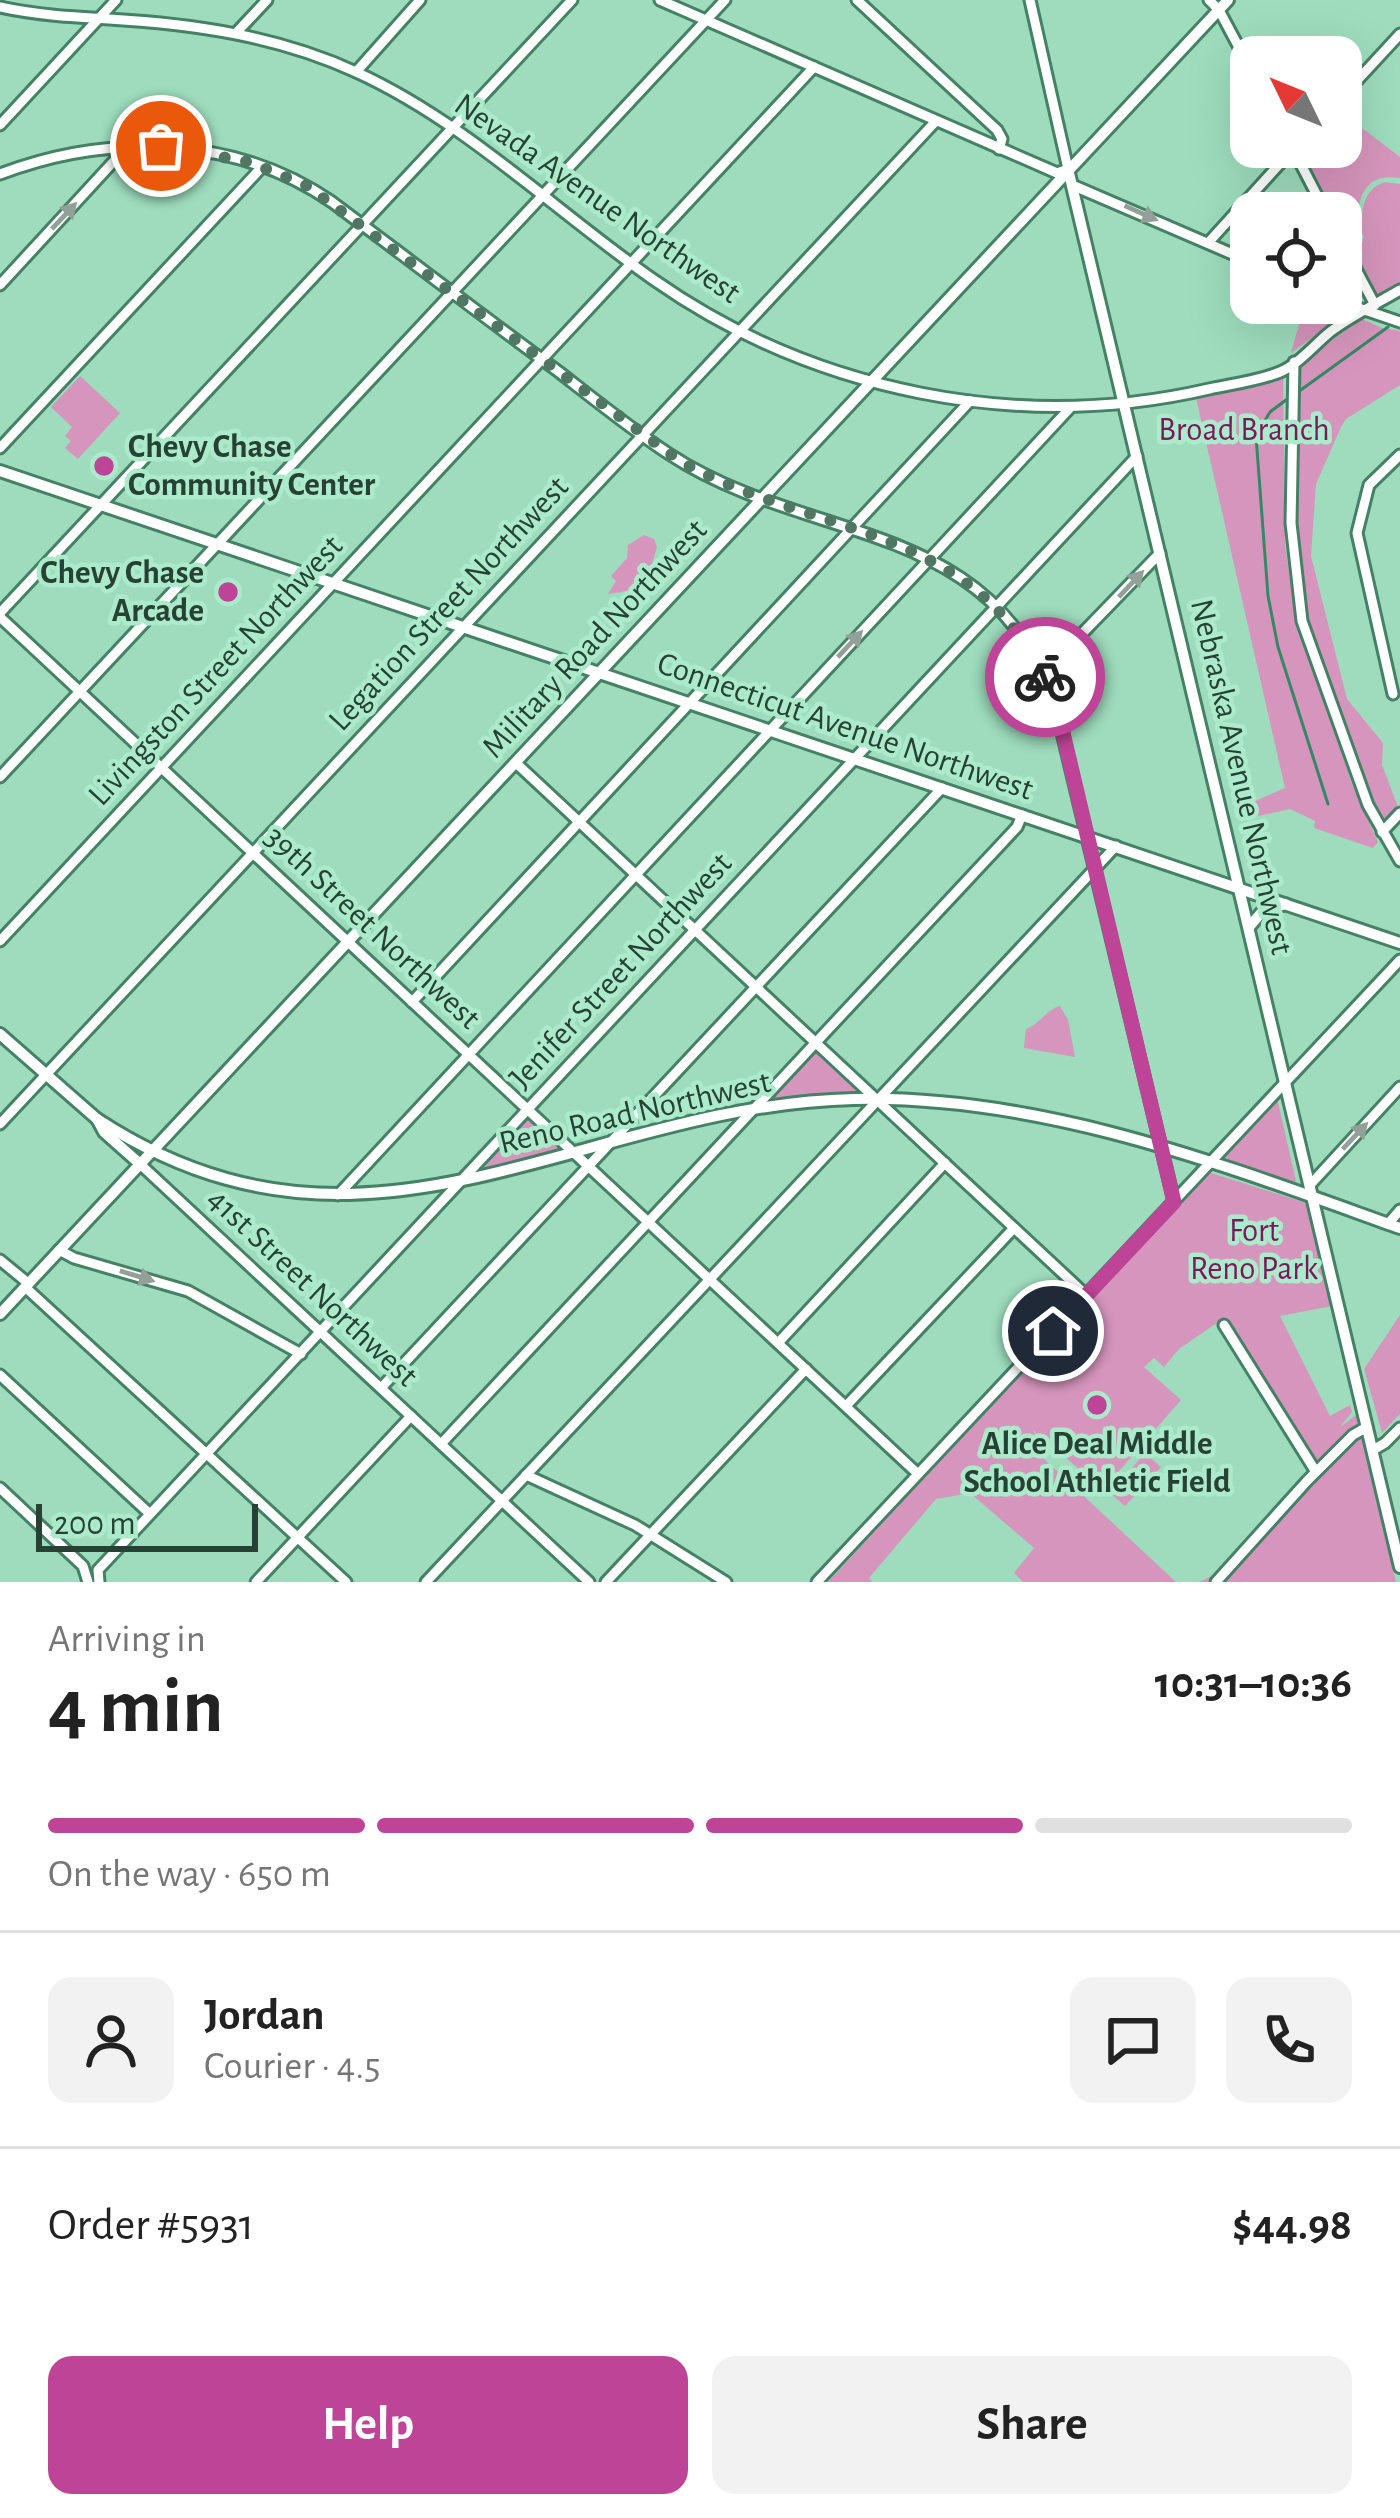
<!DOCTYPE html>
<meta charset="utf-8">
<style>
body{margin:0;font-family:"Alegreya Sans",sans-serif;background:#f2f2f2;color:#222;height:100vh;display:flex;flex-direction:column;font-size:45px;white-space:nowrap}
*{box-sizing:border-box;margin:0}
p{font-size:39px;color:#767676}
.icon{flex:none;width:66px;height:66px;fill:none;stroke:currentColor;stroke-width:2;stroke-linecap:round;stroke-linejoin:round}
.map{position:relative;height:1582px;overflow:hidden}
.side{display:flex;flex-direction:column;background:#fff;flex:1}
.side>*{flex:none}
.needle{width:78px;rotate:313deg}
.fabs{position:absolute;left:1230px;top:36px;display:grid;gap:24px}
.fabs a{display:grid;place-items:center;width:132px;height:132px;border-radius:24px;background:#fff;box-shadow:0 12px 48px #0002;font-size:60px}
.scale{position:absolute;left:36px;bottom:30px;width:222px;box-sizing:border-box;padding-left:12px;border:6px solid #274134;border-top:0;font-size:33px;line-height:42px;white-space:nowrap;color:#274134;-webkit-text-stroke:9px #abeaca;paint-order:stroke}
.pin{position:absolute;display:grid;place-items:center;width:102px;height:102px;color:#fff;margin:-51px;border:6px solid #fff;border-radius:50%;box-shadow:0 3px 12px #0007}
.courier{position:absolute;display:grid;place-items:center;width:120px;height:120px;margin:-60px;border:9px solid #bd4496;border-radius:50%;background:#fff;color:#222;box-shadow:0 3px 15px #0007}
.overview em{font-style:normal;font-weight:700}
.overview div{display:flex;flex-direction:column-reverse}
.overview{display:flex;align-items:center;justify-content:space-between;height:204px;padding:0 48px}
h1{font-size:78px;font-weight:700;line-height:90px}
.bar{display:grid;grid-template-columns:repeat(4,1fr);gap:18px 12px;align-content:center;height:144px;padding:0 48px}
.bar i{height:15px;border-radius:9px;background:#e0e0e0}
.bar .active{background:#bd4496}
.bar p{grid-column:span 4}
.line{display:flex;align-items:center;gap:30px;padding:0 48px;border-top:3px solid #e0e0e0}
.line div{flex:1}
.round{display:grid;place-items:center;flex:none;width:126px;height:126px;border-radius:24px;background:#f2f2f2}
.cta{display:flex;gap:24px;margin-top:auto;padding:24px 48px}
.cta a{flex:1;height:138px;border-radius:24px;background:#bd4496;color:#fff;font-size:48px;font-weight:700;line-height:138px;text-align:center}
.cta a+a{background:#f2f2f2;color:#222}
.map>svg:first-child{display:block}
</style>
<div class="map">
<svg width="1400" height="1582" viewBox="0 0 1400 1582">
<rect width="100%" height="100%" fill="#9edcbd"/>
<!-- green -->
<g fill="#d695bc">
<path d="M1341,112L1400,157V178C1362,172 1359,199 1355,230L1347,228L1344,235L1341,213H1332L1300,150L1341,147Z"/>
<path d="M1385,182L1400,184V286L1378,296L1358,257L1364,236L1360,232C1363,211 1361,190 1385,182Z"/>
<path d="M1310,303H1333L1344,308L1345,314L1291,353L1301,317Z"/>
<path d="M1362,319L1382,328L1400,331V385L1346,419L1341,427L1316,484L1311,556L1347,699L1383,743L1382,765L1398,807L1379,824C1353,752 1312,661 1298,587C1286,521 1296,440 1297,373L1311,355Z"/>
<path d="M80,376L120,413L78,459L65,448L71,441L65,436L72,427L51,407Z"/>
<path d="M1283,378L1285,544L1294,609L1352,784L1378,842L1373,848L1314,828L1315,821L1290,809L1258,816L1253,802L1285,788L1196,398Z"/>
<path d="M644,535L654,539L657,547L651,567L639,574L633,590L608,594L616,581L611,576L627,558L628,545Z"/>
<path d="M1060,1006L1068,1020L1075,1057L1024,1048L1026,1029C1040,1024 1047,1009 1060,1006Z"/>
<path d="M815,1051L859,1089V1093L772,1100Z"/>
<path d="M1277,1098L1296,1181L1295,1182L1221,1158Z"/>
<path d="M528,1118L561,1147L560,1152L482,1170Z"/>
<path d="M1208,1172L1306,1203L1332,1306L1280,1316L1330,1416L1350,1405L1352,1412L1340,1427L1356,1415L1396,1582H1199L1214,1575L1315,1465L1230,1324L1221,1320L1179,1349L1164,1367L1154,1358L1144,1367L1181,1400L1106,1486H1099L1033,1430L1047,1453L1043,1458L1176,1582H1023L1014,1573L1034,1548L970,1493L936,1499L869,1578L872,1582H828Z"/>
<path d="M1400,1315V1414L1382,1433L1364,1369Z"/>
<path d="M1145,1453L1161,1467L1125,1506L1110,1493Z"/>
</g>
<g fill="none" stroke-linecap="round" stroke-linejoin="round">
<!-- stream -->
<g stroke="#368865" stroke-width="3">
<path d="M1298,392L1388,327"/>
<path d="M1290,397L1270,412L1256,436L1268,596L1278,647L1328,804"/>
</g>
<!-- minor casing -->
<g stroke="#448165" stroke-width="15">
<g id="minor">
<path d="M660,0L1057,173L1068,169L1030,0"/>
<path d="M857,0L997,130L1002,139L999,149"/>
<path d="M1209,0L1219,10L1251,70"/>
<path d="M0,7C36,15 72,17 109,19C194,24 278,36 356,72C466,122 556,212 654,280C814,392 1019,433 1209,389C1232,384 1258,381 1280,372C1299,364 1314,345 1330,332C1351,316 1376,304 1400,290"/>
<path d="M236,33L267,0"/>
<path d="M356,72L420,0"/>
<path d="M1341,98L1400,34"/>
<path d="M0,125L116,0"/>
<path d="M1292,147L1326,213"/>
<path d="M0,174C108,133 235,135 332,202C408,259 483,316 559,372C595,400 631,429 669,454C809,546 994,515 1056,708L1174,1201"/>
<path d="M1072,185L1251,262"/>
<path d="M1341,241L1375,305"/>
<path d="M1208,243L1295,147"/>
<path d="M0,285L126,148"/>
<path d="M1341,302L1400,322"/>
<path d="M1294,362L1291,523L1302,621L1368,805L1400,861"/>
<path d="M0,448L262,167"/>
<path d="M0,613L572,0"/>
<path d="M0,617L918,1474"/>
<path d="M1043,674L1160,553"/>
<path d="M1393,694L1357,533L1369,485L1400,455"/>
<path d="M516,763L1086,1295"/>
<path d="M0,777L725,0"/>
<path d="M1382,832L1400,813"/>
<path d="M0,941L814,67"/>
<path d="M412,1002L970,401"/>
<path d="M0,1124L936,121"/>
<path d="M140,1164L589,1582"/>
<path d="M1310,1185L1400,1087"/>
<path d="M338,1195L1070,408"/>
<path d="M1388,1224L1400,1210"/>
<path d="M59,1250L74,1258L188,1291L301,1354"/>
<path d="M0,1260L28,1283"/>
<path d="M25,1287L346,1582"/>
<path d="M1224,1325L1316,1472"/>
<path d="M778,1343L945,1163"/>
<path d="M0,1375L150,1514"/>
<path d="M381,1388L942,788"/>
<path d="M846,1406L1014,1228"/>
<path d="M441,1444L1017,827L1022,815"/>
<path d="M1373,1450L1385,1443L1400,1428"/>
<path d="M526,1475L635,1525L726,1582"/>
<path d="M0,1488L83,1566L88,1582"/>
<path d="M99,1582L98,1570L1137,456"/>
<path d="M256,1582L411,1416"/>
<path d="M426,1582L1116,846"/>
<path d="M606,1582L806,1369"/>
<path d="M817,1582L1400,960"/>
<path d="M1216,1582L1307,1481L1353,1435L1367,1427"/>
</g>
</g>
<!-- major casing -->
<g stroke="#448165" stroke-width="16">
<g id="major">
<path d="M1068,169L1400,1567"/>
<path d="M0,471L1400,943"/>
<path d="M1249,927L1262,912L1285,904"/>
<path d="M0,1034L97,1119L104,1132L140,1164"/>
<path d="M97,1119C368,1296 580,1105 854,1099C1045,1095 1223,1165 1400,1228"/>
<path d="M0,1314L1228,0"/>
</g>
</g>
<!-- minor -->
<use href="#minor" stroke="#fff" stroke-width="9"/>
<!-- major -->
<use href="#major" stroke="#fff" stroke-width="10"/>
</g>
<!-- one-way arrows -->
<defs><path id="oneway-solid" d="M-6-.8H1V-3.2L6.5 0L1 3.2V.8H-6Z" transform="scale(3)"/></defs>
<g fill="#93a09a">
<use href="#oneway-solid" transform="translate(1141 213) rotate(24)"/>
<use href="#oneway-solid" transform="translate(64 216) rotate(-47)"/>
<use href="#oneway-solid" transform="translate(1131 584) rotate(-47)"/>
<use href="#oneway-solid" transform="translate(850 644) rotate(-47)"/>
<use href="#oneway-solid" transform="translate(1355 1136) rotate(-47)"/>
<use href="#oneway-solid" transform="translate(137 1276) rotate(17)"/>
</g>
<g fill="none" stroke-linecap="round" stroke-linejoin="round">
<!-- done -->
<path stroke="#517764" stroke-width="12" stroke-dasharray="0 21.6" d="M161,146L249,162L307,186L680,461C814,536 967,523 1045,677"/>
<!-- route -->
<path stroke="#bd4496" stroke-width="15" d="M1045,677L1059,716L1174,1202L1053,1331"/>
</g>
<!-- markers -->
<g fill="#bd4496" stroke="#abeaca" stroke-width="4.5">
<circle cx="104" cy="466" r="12"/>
<circle cx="228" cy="592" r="12"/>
<circle cx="1097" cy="1405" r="12"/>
</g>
<g text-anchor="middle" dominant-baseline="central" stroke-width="9" stroke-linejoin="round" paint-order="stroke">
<!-- street labels -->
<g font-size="33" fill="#274134" stroke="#abeaca">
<text transform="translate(597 199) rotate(35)">Nevada Avenue Northwest</text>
<text transform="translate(449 604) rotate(-47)">Legation Street Northwest</text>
<text transform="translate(595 639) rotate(-47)">Military Road Northwest</text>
<text transform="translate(216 671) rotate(-47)">Livingston Street Northwest</text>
<text transform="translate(845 727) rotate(19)">Connecticut Avenue Northwest</text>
<text transform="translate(1241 777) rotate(77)">Nebraska Avenue Northwest</text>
<text transform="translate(372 928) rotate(43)">39th Street Northwest</text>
<text transform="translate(621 971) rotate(-47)">Jenifer Street Northwest</text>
<text transform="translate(635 1113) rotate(-13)">Reno Road Northwest</text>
<text transform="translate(312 1288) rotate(43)">41st Street Northwest</text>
</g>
<!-- park labels -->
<g font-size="33" fill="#78195c" stroke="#abeaca">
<text x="1244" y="430">Broad Branch</text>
<text x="1254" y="1231">Fort<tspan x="1254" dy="38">Reno Park</tspan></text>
</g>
<!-- poi labels -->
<g font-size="33" font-weight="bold" fill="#274134" stroke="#abeaca" text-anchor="start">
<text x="128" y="447">Chevy Chase<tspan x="128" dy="38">Community Center</tspan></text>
<text x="204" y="573" text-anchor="end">Chevy Chase<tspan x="204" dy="38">Arcade</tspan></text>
<text x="1097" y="1444" text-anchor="middle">Alice Deal Middle<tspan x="1097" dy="38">School Athletic Field</tspan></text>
</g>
</g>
</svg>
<div class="fabs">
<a><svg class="needle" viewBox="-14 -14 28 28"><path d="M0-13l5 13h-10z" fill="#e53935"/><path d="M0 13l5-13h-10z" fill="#767676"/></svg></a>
<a><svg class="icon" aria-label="locate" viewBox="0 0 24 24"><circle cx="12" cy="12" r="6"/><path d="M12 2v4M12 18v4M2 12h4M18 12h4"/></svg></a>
</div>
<div class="scale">200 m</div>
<div class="pin" style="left:161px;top:146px;background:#ea580c"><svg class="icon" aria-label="bag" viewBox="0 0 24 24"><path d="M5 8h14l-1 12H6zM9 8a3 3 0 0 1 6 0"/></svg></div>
<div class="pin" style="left:1053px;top:1331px;background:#1f2937"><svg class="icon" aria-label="home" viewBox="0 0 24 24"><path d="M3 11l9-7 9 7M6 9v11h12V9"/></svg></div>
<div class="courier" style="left:1045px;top:677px"><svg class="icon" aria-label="bike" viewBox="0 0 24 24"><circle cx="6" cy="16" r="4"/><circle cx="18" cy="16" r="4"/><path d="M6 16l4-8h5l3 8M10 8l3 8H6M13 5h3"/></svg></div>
</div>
<section class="side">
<div class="overview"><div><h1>4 min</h1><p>Arriving in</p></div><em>10:31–10:36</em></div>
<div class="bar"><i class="active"></i><i class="active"></i><i class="active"></i><i></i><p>On the way · 650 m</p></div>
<div class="line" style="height:216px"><a class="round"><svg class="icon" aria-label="person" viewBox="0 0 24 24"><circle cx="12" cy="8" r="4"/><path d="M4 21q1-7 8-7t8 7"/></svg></a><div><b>Jordan</b><p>Courier · 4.5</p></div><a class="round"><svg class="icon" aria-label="chat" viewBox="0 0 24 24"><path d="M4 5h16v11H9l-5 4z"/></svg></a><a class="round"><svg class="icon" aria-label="phone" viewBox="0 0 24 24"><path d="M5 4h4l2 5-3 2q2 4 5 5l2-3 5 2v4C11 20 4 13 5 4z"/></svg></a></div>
<div class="line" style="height:156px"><div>Order #5931</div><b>$44.98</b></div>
<div class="cta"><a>Help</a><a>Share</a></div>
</section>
